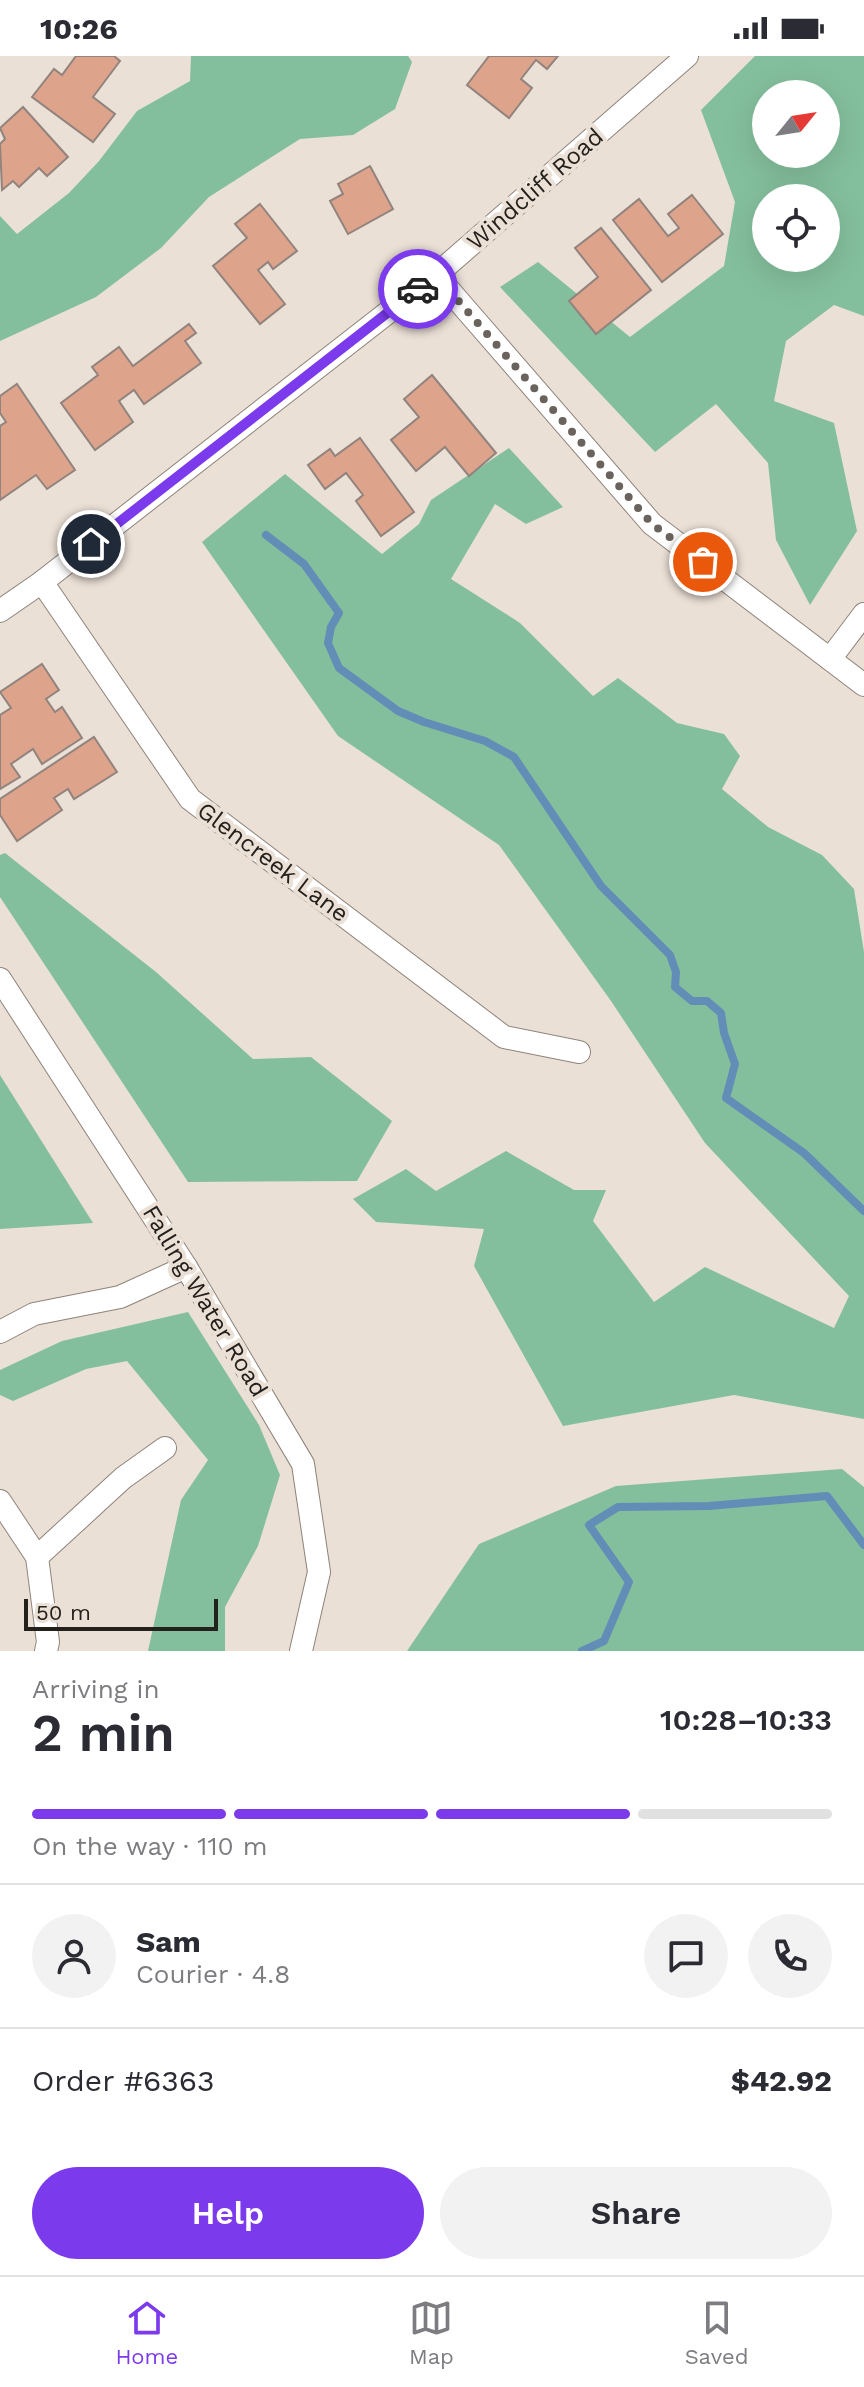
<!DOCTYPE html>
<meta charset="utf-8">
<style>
body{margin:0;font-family:"Work Sans",sans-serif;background:#f2f2f3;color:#2b2b33;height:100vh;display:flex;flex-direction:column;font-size:30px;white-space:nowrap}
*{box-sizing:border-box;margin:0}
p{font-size:26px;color:#7c7c81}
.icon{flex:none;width:44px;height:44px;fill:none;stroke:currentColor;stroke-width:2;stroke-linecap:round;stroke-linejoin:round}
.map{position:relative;height:1595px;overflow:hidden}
.panel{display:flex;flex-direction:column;background:#fff;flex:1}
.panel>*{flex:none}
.needle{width:52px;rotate:60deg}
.tools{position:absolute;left:752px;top:24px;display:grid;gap:16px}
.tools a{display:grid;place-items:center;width:88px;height:88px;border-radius:50%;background:#fff;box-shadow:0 8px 32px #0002;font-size:40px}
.scale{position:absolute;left:24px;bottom:20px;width:194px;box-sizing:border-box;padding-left:8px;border:4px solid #24201c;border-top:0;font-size:22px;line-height:28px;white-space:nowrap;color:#24201c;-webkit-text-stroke:6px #ebe0d6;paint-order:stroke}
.pin{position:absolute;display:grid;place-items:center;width:68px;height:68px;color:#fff;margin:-34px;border:4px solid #fff;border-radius:50%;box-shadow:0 2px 8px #0007}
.courier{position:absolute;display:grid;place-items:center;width:80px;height:80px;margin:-40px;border:6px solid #7c3aed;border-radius:50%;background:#fff;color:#222;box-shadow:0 2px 10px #0007}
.headline em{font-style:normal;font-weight:600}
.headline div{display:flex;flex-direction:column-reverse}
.headline{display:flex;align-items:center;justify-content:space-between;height:136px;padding:0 32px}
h1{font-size:52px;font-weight:600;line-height:60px}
.bar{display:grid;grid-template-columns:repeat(4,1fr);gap:12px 8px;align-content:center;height:96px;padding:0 32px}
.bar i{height:10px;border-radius:6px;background:#e1e1e2}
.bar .current{background:#7c3aed}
.bar p{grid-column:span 4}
.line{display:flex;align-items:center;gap:20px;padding:0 32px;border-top:2px solid #e1e1e2}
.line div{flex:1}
.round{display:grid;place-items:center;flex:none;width:84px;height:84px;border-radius:42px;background:#f2f2f3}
.button{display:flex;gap:16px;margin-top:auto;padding:16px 32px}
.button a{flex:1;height:92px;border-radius:48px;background:#7c3aed;color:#fff;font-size:32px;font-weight:600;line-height:92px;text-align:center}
.button a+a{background:#f2f2f3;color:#2b2b33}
.status{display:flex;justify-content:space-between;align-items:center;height:56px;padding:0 40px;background:#fff;direction:ltr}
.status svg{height:22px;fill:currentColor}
.menu{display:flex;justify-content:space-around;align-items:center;height:112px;border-top:2px solid #e1e1e2;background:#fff;font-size:22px;color:#7c7c81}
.menu a{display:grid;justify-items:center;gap:4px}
.menu .current{color:#7c3aed}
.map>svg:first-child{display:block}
</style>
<div class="status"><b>10:26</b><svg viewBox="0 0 49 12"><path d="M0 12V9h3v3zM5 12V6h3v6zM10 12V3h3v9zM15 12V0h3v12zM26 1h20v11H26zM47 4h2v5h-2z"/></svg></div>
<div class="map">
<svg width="864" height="1595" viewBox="0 0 864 1595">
<rect width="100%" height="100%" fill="#ebe0d6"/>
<!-- forest -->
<g fill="#84bf9d" fill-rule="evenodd">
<path d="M191,0H408L412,6L395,53L353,79L300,83L209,141L161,192L96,241L0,285V160L17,178L69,137L99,105L137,55L190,25Z"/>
<path d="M755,0H864V260L834,249L786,285L774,345L834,367L857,475L810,549L776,484L768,407L716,348L655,396L500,231L538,206L630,281L724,210L735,146L701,54ZM766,38H826V98H766ZM766,142H826V202H766Z"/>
<path d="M509,392L563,451L526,468L495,448L451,523L520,567L593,640L618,622L677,667L724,678L740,700L722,733L768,771L822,799L854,833L864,896V1363L734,1339L563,1370L474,1210L484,1173L376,1166L353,1143L406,1113L436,1135L506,1095L574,1134H606L593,1165L654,1246L705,1211L834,1272L849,1240L705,1087L611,945L499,789L338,680L202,486L285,418L382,498L419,468L431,444Z"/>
<path d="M5,797L156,916L253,1003L311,1001L392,1065L357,1125L188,1126L0,841V799Z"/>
<path d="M0,1019L93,1167L0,1173Z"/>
<path d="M188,1256L259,1369L280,1419L258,1490L225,1551V1595H148L181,1444L208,1404L127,1305L86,1313L13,1345L0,1339V1314L62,1285Z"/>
<path d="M842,1413L864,1431V1595H407L479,1488L616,1430Z"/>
</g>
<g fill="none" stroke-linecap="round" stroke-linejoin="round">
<!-- stream -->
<g stroke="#628db6" stroke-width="8">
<path d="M266,479L304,508L339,557L331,571L328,587L339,612L398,655L424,666L485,685L514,701L601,830L670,899L676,916L675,931L692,945H707L721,957L724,977L735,1008L726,1042L804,1097L864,1155"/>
<path d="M582,1595L604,1585L629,1526L589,1469L618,1451L709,1450L827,1440L864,1489"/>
</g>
</g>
<!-- building -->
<g fill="#dea38b" stroke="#91837e" stroke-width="2">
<path d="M76,0H114L120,5L93,41L115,58L93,86L32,41L54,13L62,19Z"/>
<path d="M489,0H558L547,13L536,4L521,23L532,32L509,62L467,29Z"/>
<path d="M23,51L68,101L47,120L39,112L19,131L13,125L2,134L0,88L5,83L0,72Z"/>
<path d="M370,110L393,153L348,178L330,145L343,138L338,128Z"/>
<path d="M692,139L723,178L662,226L613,164L639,143L668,180L679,172L668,158Z"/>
<path d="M260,148L297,195L273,213L268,206L258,214L285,248L260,268L213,210L247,182L235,168Z"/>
<path d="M601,172L651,234L596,278L569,245L598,221L575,192Z"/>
<path d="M189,268L196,277L185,285L201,307L144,348L134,334L119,345L133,366L95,394L61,347L98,319L92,311L119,291L133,310Z"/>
<path d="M432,319L496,397L469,420L445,391L416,415L391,384L419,361L404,343Z"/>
<path d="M17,328L75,414L47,433L36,419L0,444V370L6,366L0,357V340Z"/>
<path d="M360,382L414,456L381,480L356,445L363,439L346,417L325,433L308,409L330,393L335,400Z"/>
<path d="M42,608L59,634L46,643L55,656L62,651L82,682L42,708L33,693L11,708L20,721L0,733V659L11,652L0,636Z"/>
<path d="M94,681L117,716L74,743L68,733L54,742L62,754L17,785L0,759V743Z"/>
</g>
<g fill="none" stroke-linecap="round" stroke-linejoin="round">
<!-- minor casing -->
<g stroke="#8d837a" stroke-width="24">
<g id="minor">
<path d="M436,219L652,468L864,629"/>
<path d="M42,526L190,743L504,981L579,996"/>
<path d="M0,555L42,526L436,219L687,0"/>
<path d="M830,603L864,558"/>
<path d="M0,923L186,1211L303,1408L319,1516L301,1595"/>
<path d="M0,1276L34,1258L120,1241L186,1211"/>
<path d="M0,1445L37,1501L48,1586L46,1595"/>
<path d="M37,1501L123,1422L165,1392"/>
</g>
</g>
<!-- minor -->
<use href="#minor" stroke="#fff" stroke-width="22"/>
</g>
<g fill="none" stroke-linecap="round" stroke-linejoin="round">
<!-- done -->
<path stroke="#6a635d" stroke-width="8" stroke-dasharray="0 14.4" d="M418,233L436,219L652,468L703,506"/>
<!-- route -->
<path stroke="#7c3aed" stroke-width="10" d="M91,488L418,233"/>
</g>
<g text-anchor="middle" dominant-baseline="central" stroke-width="8" stroke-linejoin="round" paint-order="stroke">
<!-- street labels -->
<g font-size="24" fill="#24201c" stroke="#ebe0d6">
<text transform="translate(535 133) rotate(-41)">Windcliff Road</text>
<text transform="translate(273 806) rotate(37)">Glencreek Lane</text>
<text transform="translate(205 1245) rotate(59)">Falling Water Road</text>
</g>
</g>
</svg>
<div class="tools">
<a><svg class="needle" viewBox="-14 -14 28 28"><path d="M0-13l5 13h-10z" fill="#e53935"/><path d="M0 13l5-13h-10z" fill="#7c7c81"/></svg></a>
<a><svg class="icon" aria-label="locate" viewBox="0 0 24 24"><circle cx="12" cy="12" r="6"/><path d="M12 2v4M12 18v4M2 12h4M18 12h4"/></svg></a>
</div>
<div class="scale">50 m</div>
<div class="pin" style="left:703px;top:506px;background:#ea580c"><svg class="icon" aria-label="bag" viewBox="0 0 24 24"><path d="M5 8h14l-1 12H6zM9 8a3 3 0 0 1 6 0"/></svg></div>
<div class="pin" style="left:91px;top:488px;background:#1f2937"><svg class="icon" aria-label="home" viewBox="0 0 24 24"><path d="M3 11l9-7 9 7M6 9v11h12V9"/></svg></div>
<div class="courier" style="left:418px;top:233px"><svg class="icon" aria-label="car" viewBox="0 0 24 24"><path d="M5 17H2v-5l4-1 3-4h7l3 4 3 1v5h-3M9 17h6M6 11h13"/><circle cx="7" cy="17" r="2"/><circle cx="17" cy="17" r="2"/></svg></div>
</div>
<section class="panel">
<div class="headline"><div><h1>2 min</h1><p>Arriving in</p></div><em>10:28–10:33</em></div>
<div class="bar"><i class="current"></i><i class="current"></i><i class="current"></i><i></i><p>On the way · 110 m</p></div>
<div class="line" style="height:144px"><a class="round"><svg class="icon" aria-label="person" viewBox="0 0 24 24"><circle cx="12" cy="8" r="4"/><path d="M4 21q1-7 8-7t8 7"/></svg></a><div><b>Sam</b><p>Courier · 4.8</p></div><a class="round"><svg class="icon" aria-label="chat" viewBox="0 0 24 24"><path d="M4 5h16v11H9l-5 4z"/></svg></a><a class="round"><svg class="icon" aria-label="phone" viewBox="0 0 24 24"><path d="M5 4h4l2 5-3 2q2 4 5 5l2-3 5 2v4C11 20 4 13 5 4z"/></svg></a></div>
<div class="line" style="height:104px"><div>Order #6363</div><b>$42.92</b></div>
<div class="button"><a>Help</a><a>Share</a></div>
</section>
<nav class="menu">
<a class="current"><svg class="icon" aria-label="home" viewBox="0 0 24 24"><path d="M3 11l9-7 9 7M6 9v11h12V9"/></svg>Home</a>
<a><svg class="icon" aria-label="map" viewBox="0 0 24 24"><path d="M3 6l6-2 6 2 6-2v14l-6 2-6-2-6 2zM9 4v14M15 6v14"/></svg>Map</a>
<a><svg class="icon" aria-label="saved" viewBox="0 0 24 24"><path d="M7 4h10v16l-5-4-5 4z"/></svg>Saved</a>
</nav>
